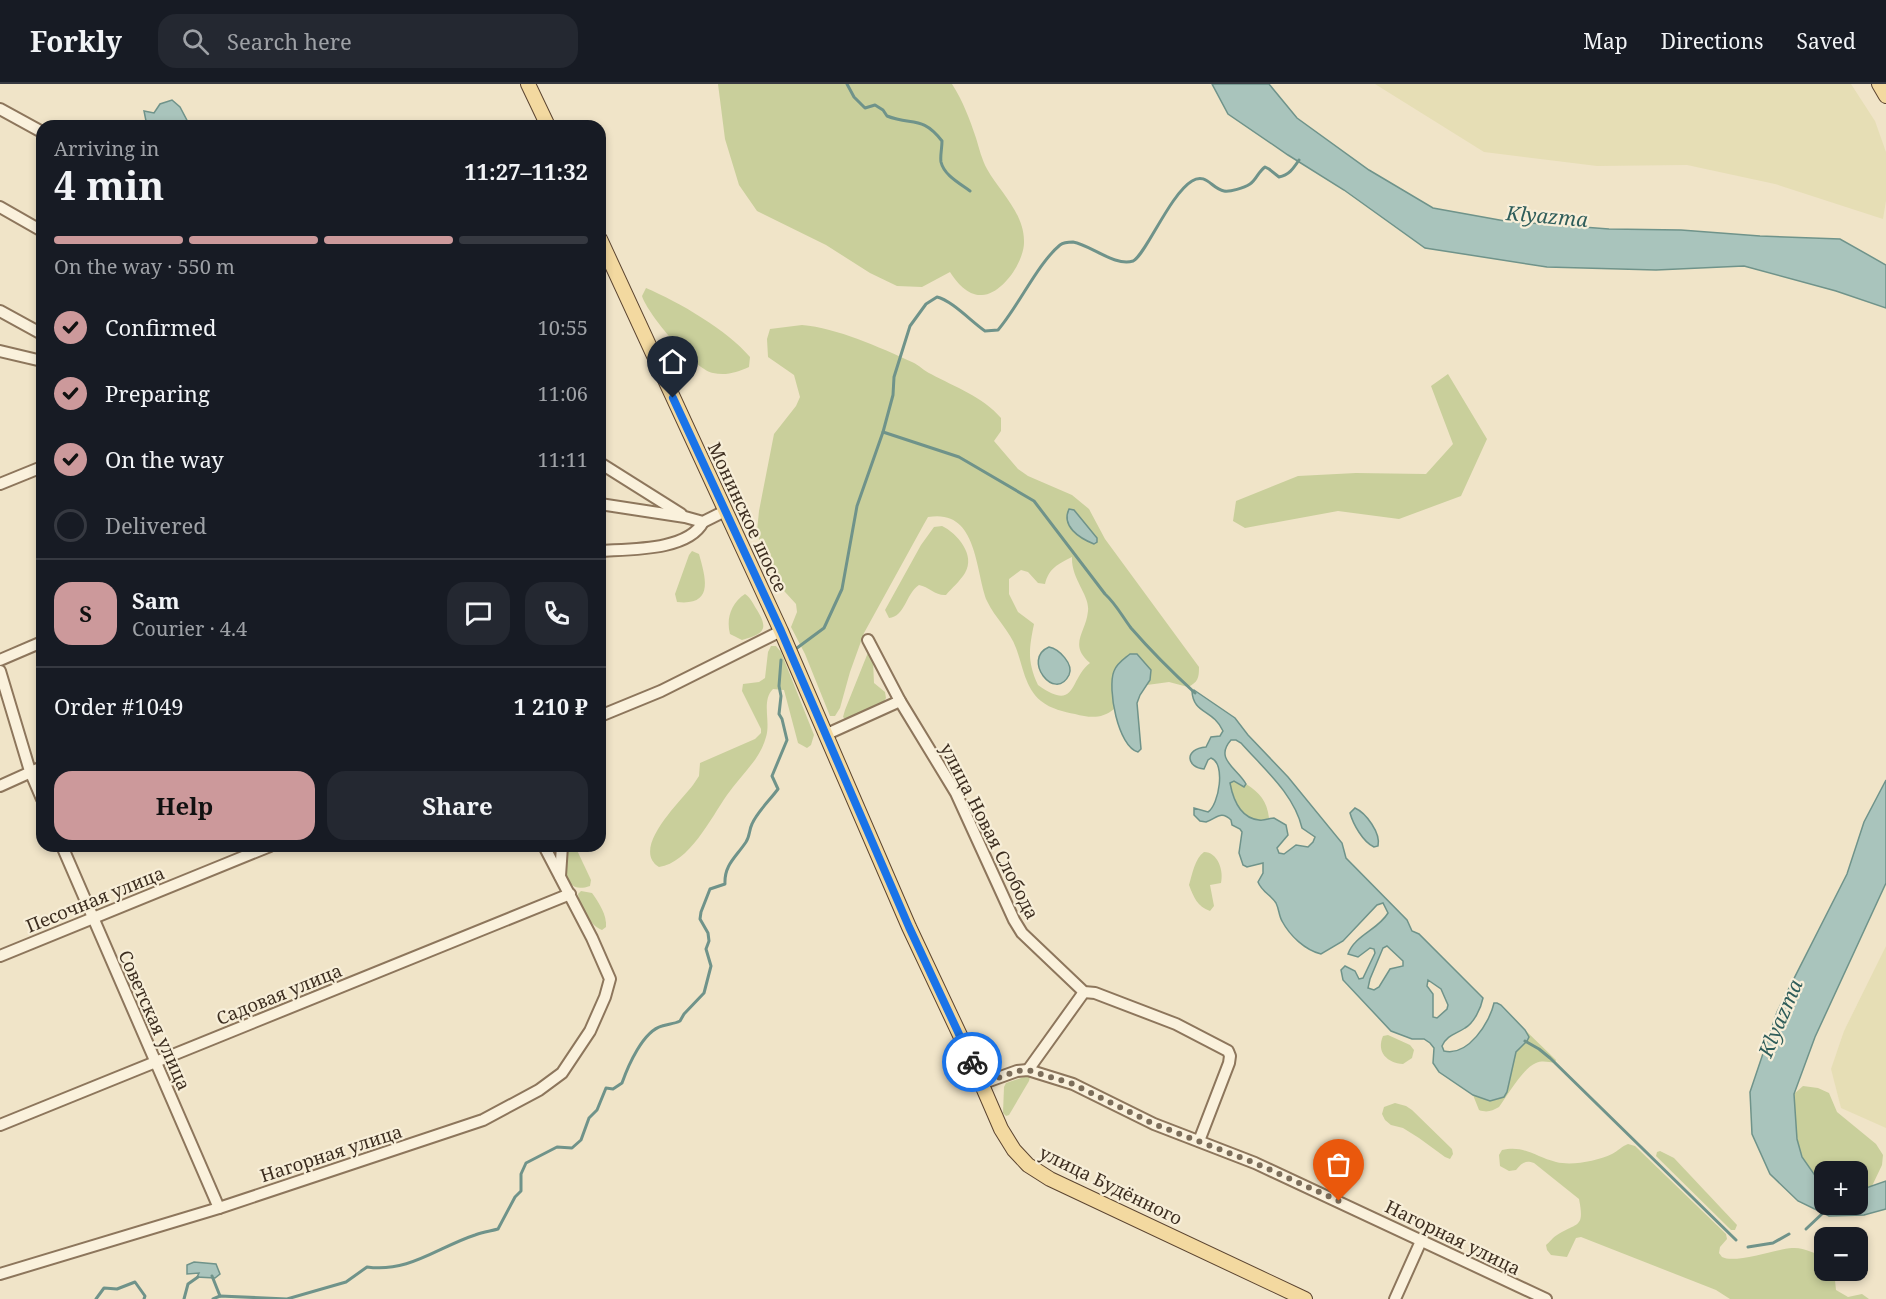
<!DOCTYPE html>
<meta charset="utf-8">
<style>
body{margin:0;font-family:"Noto Serif",serif;background:#242831;color:#f1f3f6;height:100vh;display:flex;flex-direction:column;font-size:22px;white-space:nowrap}
*{box-sizing:border-box;margin:0}
p{font-size:20px;color:#9ea1a6}
.icon{flex:none;width:33px;height:33px;fill:none;stroke:currentColor;stroke-width:2;stroke-linecap:round;stroke-linejoin:round}
.map{position:relative;flex:1;overflow:hidden}
.drawer{position:absolute;left:36px;top:36px;width:570px;height:732px;display:flex;flex-direction:column;background:#171b24;border-radius:18px;box-shadow:0 3px 9px #0003}
.drawer>*{flex:none}
.tools{position:absolute;left:1814px;top:1077px;display:grid;gap:12px}
.tools a{display:grid;place-items:center;width:54px;height:54px;border-radius:12px;background:#171b24;box-shadow:0 3px 9px #0003;font-size:30px}
.pin{position:absolute;display:grid;place-items:center;width:51px;height:51px;color:#fff;margin:-62px -26px;border-radius:50% 50% 50% 0;rotate:-45deg;box-shadow:0 0 6px #0007}
.pin .icon{rotate:45deg}
.courier{position:absolute;display:grid;place-items:center;width:60px;height:60px;margin:-30px;border:4px solid #1a73e8;border-radius:50%;background:#fff;color:#222;box-shadow:0 2px 8px #0007}
.head em{font-style:normal;font-weight:700}
.head div{display:flex;flex-direction:column-reverse}
.head{display:flex;align-items:center;justify-content:space-between;height:102px;padding:0 18px}
h1{font-size:39px;font-weight:700;line-height:45px}
.bar{display:grid;grid-template-columns:repeat(4,1fr);gap:9px 6px;align-content:center;height:72px;padding:0 18px}
.bar i{height:8px;border-radius:4px;background:#363941}
.bar .on{background:#cc999b}
.bar p{grid-column:span 4}
.line{display:flex;align-items:center;gap:15px;padding:0 18px;border-top:2px solid #363941}
.line div{flex:1}
.round{display:grid;place-items:center;flex:none;width:63px;height:63px;border-radius:18px;background:#242831}
ol{padding:0 18px;list-style:none}
li{display:flex;align-items:center;gap:18px;height:66px}
li p{margin-inline-start:auto}
li .icon{padding:6px;border-radius:50%;background:#cc999b;color:#111;stroke-width:4}
li:last-child{color:#9ea1a6}
li i{width:33px;height:33px;border:3px solid #363941;border-radius:50%}
.primary-button{display:flex;gap:12px;margin-top:auto;padding:12px 18px}
.primary-button a{flex:1;height:69px;border-radius:18px;background:#cc999b;color:#111;font-size:24px;font-weight:700;line-height:69px;text-align:center}
.primary-button a+a{background:#242831;color:#f1f3f6}
header{display:flex;align-items:center;gap:36px;box-sizing:border-box;height:84px;padding:0 30px;background:#171b24;border-bottom:2px solid #363941}
header strong{font-size:28px}
nav{display:flex;gap:33px;margin-inline-start:auto;font-size:21px}
.search{width:420px;height:54px;background:#242831;display:flex;align-items:center;gap:15px;box-sizing:border-box;padding:0 21px;border-radius:18px;color:#9ea1a6;font-size:22px}
.map>svg:first-child{display:block}
</style>
<header>
<strong>Forkly</strong>
<div class="search"><svg class="icon" aria-label="search" viewBox="0 0 24 24"><circle cx="10" cy="10" r="6"/><path d="M15 15l6 6"/></svg>Search here</div>
<nav><a>Map</a><a>Directions</a><a>Saved</a></nav>
</header>
<div class="map">
<svg width="1886" height="1215" viewBox="0 0 1886 1215">
<rect width="100%" height="100%" fill="#f0e4c8"/>
<!-- farmland -->
<g fill="#e6deb5">
<path d="M1375,0H1851L1875,37L1886,68V117L1883,135L1775,100L1687,81L1597,82L1484,68Z"/>
<path d="M1886,862V1044L1841,1024L1831,985L1844,947Z"/>
</g>
<!-- green -->
<g fill="#c9cf9b" fill-rule="evenodd">
<path d="M718,0H952C963,17 970,36 976,54C979,64 982,76 987,85C1000,108 1024,129 1024,157C1025,176 1003,210 982,211C968,212 957,199 950,188L922,203L897,202L870,189L826,161L757,127L739,101L725,55Z"/>
<path d="M646,204C679,218 727,246 750,273L749,283C737,288 727,292 713,289C694,285 648,231 642,212Z"/>
<path d="M802,241C837,244 879,263 912,278C919,281 924,287 931,290C955,303 983,313 1001,334V347L994,357L1018,385L1028,392L1072,411L1089,425L1105,455L1199,583C1199,594 1198,598 1188,603L1169,598L1147,601L1150,596L1112,600L1114,625C1102,635 1090,634 1075,630C1064,628 1051,625 1041,617C1025,604 1023,582 1016,564C1010,547 995,534 987,517C975,487 978,424 928,433L924,440L864,549L850,588L840,624L835,632H830L805,570L791,543L797,528L796,520L775,497L760,459L757,447L759,427L774,350L796,322L800,313L794,291L768,273L767,255L770,245ZM1072,473C1071,495 1090,511 1088,527C1086,549 1068,560 1090,579C1069,595 1077,629 1038,601C1027,577 1029,565 1034,540L1018,528L1009,510V495L1021,486L1028,488L1038,499L1045,500C1049,484 1058,480 1072,473Z"/>
<path d="M1448,290L1487,355L1461,412L1399,435L1338,427L1245,444L1233,437L1236,417L1298,392L1356,389L1426,390L1453,360L1431,302Z"/>
<path d="M942,442C957,449 976,471 965,489C960,497 952,504 946,511C936,512 929,503 919,501C906,509 905,533 889,534L885,526L921,461L934,443Z"/>
<path d="M692,467L699,470C706,495 714,522 677,518L675,510L689,471Z"/>
<path d="M745,510C751,514 753,520 757,526C770,547 762,550 742,556L730,550C726,535 731,519 745,510Z"/>
<path d="M771,562H776L781,568L814,651L811,661L807,664L798,659L784,606L773,605C761,617 771,637 766,653C760,676 740,692 727,711C711,734 689,779 659,783C630,765 680,718 693,701L699,692L700,679L755,655L761,649V645L742,607L743,600L759,598L765,594L768,568Z"/>
<path d="M869,566L873,577L874,599L885,608L886,614L883,619L846,636L843,633L845,626Z"/>
<path d="M1233,697L1244,703L1246,700C1260,709 1267,717 1269,734C1246,744 1233,718 1230,698Z"/>
<path d="M568,762H575L591,796L590,802C562,812 564,779 568,762Z"/>
<path d="M1204,768C1218,768 1224,787 1221,799L1210,801L1214,822L1210,827C1197,822 1194,814 1189,801C1192,791 1195,774 1204,768Z"/>
<path d="M581,807L592,809C599,819 607,831 606,843L602,846C590,842 580,822 578,810Z"/>
<path d="M1525,946L1556,976L1555,979C1549,978 1542,976 1536,979C1523,984 1508,1011 1499,1023C1492,1027 1487,1029 1479,1026L1473,1011C1485,1015 1498,1021 1507,1008L1516,968L1527,957L1528,953Z"/>
<path d="M1388,951L1410,961L1414,966L1412,974L1403,980C1387,979 1376,968 1383,952Z"/>
<path d="M1027,992L1030,993L1029,997L1009,1031L1006,1032L1003,1029L1004,1003L1006,999Z"/>
<path d="M1803,1002L1818,1004L1829,1009L1837,1028L1876,1060L1883,1071L1882,1081L1872,1102L1857,1104V1088H1824V1097C1793,1082 1796,1038 1794,1010Z"/>
<path d="M1395,1019L1406,1022L1412,1026L1452,1065L1453,1070L1450,1075L1445,1073L1419,1054L1403,1044L1391,1041L1385,1036L1382,1030L1384,1023Z"/>
<path d="M1628,1060L1635,1062L1726,1150L1727,1155L1720,1163L1719,1169L1722,1173C1735,1180 1776,1165 1792,1164C1804,1163 1813,1169 1824,1173V1186L1834,1187L1836,1206L1848,1213L1862,1210L1869,1215H1730L1716,1206L1581,1153L1576,1154L1567,1173L1551,1171L1547,1166L1546,1161C1550,1158 1553,1153 1557,1151C1577,1138 1585,1145 1579,1115L1534,1079C1525,1076 1522,1079 1516,1086L1509,1087L1500,1082L1499,1071L1502,1066C1525,1061 1535,1073 1556,1078C1572,1082 1597,1077 1612,1070C1618,1067 1622,1062 1628,1060Z"/>
<path d="M1660,1067L1674,1074L1737,1141L1735,1146H1731L1656,1072L1657,1068Z"/>
</g>
<!-- water -->
<g fill="#a9c4bc" stroke="#6f938a" stroke-width="1.5" fill-rule="evenodd">
<path d="M1212,0H1269L1297,34L1369,86L1433,124L1505,137L1609,145L1681,146L1760,152L1840,155L1886,181V224L1836,207L1744,182L1656,186L1547,183L1425,164L1344,106L1288,71L1228,30Z"/>
<path d="M172,16L180,23L190,42H147L144,27L154,29L160,20Z"/>
<path d="M1069,425L1074,426L1097,454V458L1094,460C1079,454 1061,442 1069,425Z"/>
<path d="M1049,563C1059,565 1074,580 1069,591C1055,619 1021,575 1049,563Z"/>
<path d="M1130,570H1137L1151,586L1150,596L1140,611L1137,619L1141,665L1138,668C1118,663 1107,604 1114,587C1117,579 1124,575 1130,570Z"/>
<path d="M1194,606L1235,634L1248,651L1288,693L1342,759L1346,774L1407,836L1412,847L1419,850L1483,914C1481,924 1474,939 1465,944C1456,950 1447,951 1442,962L1444,967C1468,973 1490,938 1494,919H1497L1501,921L1525,946L1529,953L1527,957L1516,968L1507,1008L1504,1013L1490,1017L1473,1011L1439,988L1433,979L1434,964L1430,959L1424,955H1412L1391,947L1343,896L1341,886L1345,882L1355,887L1359,895L1363,894L1375,869L1374,865L1370,864L1358,873L1348,870C1355,851 1378,846 1388,829L1383,819L1377,821L1343,857L1321,870C1305,866 1290,852 1282,837C1279,832 1279,825 1276,819C1271,811 1262,808 1258,798L1263,789V779L1247,783L1243,781L1239,769L1242,748L1240,745L1232,741L1231,736C1221,726 1217,734 1206,738L1200,737L1194,731V724L1208,728C1219,721 1226,679 1211,674L1208,676L1204,685C1187,684 1183,665 1206,663L1211,653L1220,652L1223,647C1213,625 1193,630 1192,607ZM1231,656H1236L1241,659C1264,685 1294,710 1302,744L1315,753L1313,758L1308,763L1296,761L1284,770L1279,769L1277,764L1288,751L1286,741L1274,734C1269,734 1265,737 1259,736C1240,734 1233,715 1230,699L1234,697L1244,703L1246,700C1237,684 1214,675 1231,656ZM1387,862L1403,877V882L1390,885L1379,903L1374,906L1368,904L1370,895L1383,864ZM1428,896L1441,905L1448,921L1447,925L1437,934L1433,933V910L1427,902Z"/>
<path d="M1886,696V799L1815,953L1794,1010L1797,1055L1802,1073L1816,1093L1824,1097V1120H1857V1104H1866L1886,1097V1125L1864,1131L1829,1132L1798,1117L1770,1090L1752,1050L1750,1008L1777,928L1847,790L1864,738Z"/>
<path d="M1355,724C1366,729 1381,749 1378,762L1374,763C1363,758 1353,740 1350,729Z"/>
<path d="M194,1178L216,1180L220,1190L215,1194L197,1193L199,1189L187,1190V1181Z"/>
</g>
<g fill="none" stroke-linecap="round" stroke-linejoin="round">
<!-- stream -->
<g stroke="#6f938a" stroke-width="3">
<path d="M847,0L854,13L865,24L875,21L883,26L887,32C912,42 922,31 942,57C942,64 940,72 941,78C944,91 959,99 970,107"/>
<path d="M883,348L959,373L1034,417L1105,510C1116,520 1122,532 1131,544C1151,567 1172,588 1195,609"/>
<path d="M797,564L824,544L842,505L857,422L883,348L893,311L894,293L910,242L926,220L937,213C951,216 972,238 985,247L998,246C1018,223 1038,179 1060,161C1064,158 1068,158 1073,158C1091,161 1115,183 1133,177C1145,172 1170,110 1192,97C1206,88 1212,105 1224,107C1230,108 1244,104 1250,100C1256,96 1258,88 1265,83L1269,85L1279,93C1289,91 1293,85 1299,76"/>
<path d="M1525,957L1539,965L1550,974L1736,1156"/>
<path d="M1806,1145L1824,1128"/>
<path d="M1748,1163L1773,1159L1789,1150"/>
<path d="M212,1192L220,1212"/>
<path d="M96,1215L104,1204L117,1205L135,1198L145,1212L144,1215"/>
<path d="M184,1215L188,1200L198,1193"/>
<path d="M213,1215L220,1212L287,1215L346,1198L367,1183C409,1189 438,1163 475,1151C483,1148 491,1147 498,1145L515,1113L521,1107V1090L526,1079L557,1063L572,1064L581,1056L589,1034L597,1026L606,1004L613,1005L622,999C628,982 643,947 662,942C668,940 674,940 680,937L684,930L704,909L711,882L706,865L709,857L708,849L700,835L701,828L710,805L725,800C724,781 736,773 746,758C750,752 749,746 752,740C757,728 770,716 778,705L772,692L787,656L782,635L779,630L781,612L779,602L781,576"/>
</g>
<!-- minor casing -->
<g stroke="#8d765c" stroke-width="14">
<g id="minor">
<path d="M0,25L42,48"/>
<path d="M0,123L42,147"/>
<path d="M0,227L42,250"/>
<path d="M0,267L42,277"/>
<path d="M600,379L681,430"/>
<path d="M0,400L42,383"/>
<path d="M600,420L685,433L703,438L725,427"/>
<path d="M600,467C629,465 688,467 703,438"/>
<path d="M868,556L900,617L956,709L1014,836L1022,849L1084,908L1095,909L1176,940L1228,967L1230,972L1229,979L1199,1057"/>
<path d="M0,576L42,558"/>
<path d="M0,587L30,687L42,715"/>
<path d="M600,632L661,607L781,547"/>
<path d="M827,650L900,617"/>
<path d="M0,702L42,683"/>
<path d="M62,762L219,1124"/>
<path d="M560,792L562,762"/>
<path d="M0,872L270,762"/>
<path d="M1028,986L1084,908"/>
<path d="M981,1000L1017,987L1028,986L1073,1000L1154,1040L1255,1079L1546,1215"/>
<path d="M0,1041L570,810"/>
<path d="M0,1190L219,1124L483,1036L539,1006L562,989L590,947L605,913L610,895L592,854L544,762"/>
<path d="M1395,1215L1421,1157"/>
</g>
</g>
<!-- major casing -->
<g stroke="#5b4430" stroke-width="16">
<g id="major">
<path d="M528,0L548,42"/>
<path d="M1879,0L1886,12"/>
<path d="M600,155L781,547L909,843L966,964L1001,1045L1014,1066L1028,1081L1050,1095L1305,1215"/>
</g>
</g>
<!-- minor -->
<use href="#minor" stroke="#faf1dc" stroke-width="10"/>
<!-- major -->
<use href="#major" stroke="#f3d9a0" stroke-width="14"/>
</g>
<g fill="none" stroke-linecap="round" stroke-linejoin="round">
<!-- done -->
<path stroke="#7c6e5b" stroke-width="6" stroke-dasharray="0 10.8" d="M972,978L981,1000L1017,987L1028,986L1073,1000L1154,1040L1255,1079L1339,1117"/>
<!-- route -->
<path stroke="#1a73e8" stroke-width="8" d="M673,314L781,547L909,843L972,978"/>
</g>
<g text-anchor="middle" dominant-baseline="central" stroke-width="4.5" stroke-linejoin="round" paint-order="stroke">
<!-- street labels -->
<g font-size="18" fill="#3d2e20" stroke="#f7eed8">
<text transform="translate(748 433) rotate(65)">Монинское шоссе</text>
<text transform="translate(990 747) rotate(63)">улица Новая Слобода</text>
<text transform="translate(95 815) rotate(-22)">Песочная улица</text>
<text transform="translate(279 910) rotate(-22)">Садовая улица</text>
<text transform="translate(155 936) rotate(66)">Советская улица</text>
<text transform="translate(331 1069) rotate(-18)">Нагорная улица</text>
<text transform="translate(1111 1101) rotate(26)">улица Будённого</text>
<text transform="translate(1453 1153) rotate(26)">Нагорная улица</text>
</g>
<!-- water labels -->
<g font-size="20" font-style="italic" fill="#2f5d5a" stroke="#f7eed8">
<text transform="translate(1547 132) rotate(5)">Klyazma</text>
<text transform="translate(1780 934) rotate(-67)">Klyazma</text>
</g>
</g>
</svg>
<div class="tools">
<a>+</a>
<a>−</a>
</div>
<div class="pin" style="left:1339px;top:1117px;background:#ea580c"><svg class="icon" aria-label="bag" viewBox="0 0 24 24"><path d="M5 8h14l-1 12H6zM9 8a3 3 0 0 1 6 0"/></svg></div>
<div class="pin" style="left:673px;top:314px;background:#1f2937"><svg class="icon" aria-label="home" viewBox="0 0 24 24"><path d="M3 11l9-7 9 7M6 9v11h12V9"/></svg></div>
<div class="courier" style="left:972px;top:978px"><svg class="icon" aria-label="bike" viewBox="0 0 24 24"><circle cx="6" cy="16" r="4"/><circle cx="18" cy="16" r="4"/><path d="M6 16l4-8h5l3 8M10 8l3 8H6M13 5h3"/></svg></div>
<section class="drawer">
<div class="head"><div><h1>4 min</h1><p>Arriving in</p></div><em>11:27–11:32</em></div>
<div class="bar"><i class="on"></i><i class="on"></i><i class="on"></i><i></i><p>On the way · 550 m</p></div>
<ol>
<li><svg class="icon" aria-label="check" viewBox="0 0 24 24"><path d="M5 12l5 5 9-10"/></svg>Confirmed<p>10:55</p></li>
<li><svg class="icon" aria-label="check" viewBox="0 0 24 24"><path d="M5 12l5 5 9-10"/></svg>Preparing<p>11:06</p></li>
<li><svg class="icon" aria-label="check" viewBox="0 0 24 24"><path d="M5 12l5 5 9-10"/></svg>On the way<p>11:11</p></li>
<li><i></i>Delivered</li>
</ol>
<div class="line" style="height:108px"><b class="round" style="background:#cc999b;color:#111">S</b><div><b>Sam</b><p>Courier · 4.4</p></div><a class="round"><svg class="icon" aria-label="chat" viewBox="0 0 24 24"><path d="M4 5h16v11H9l-5 4z"/></svg></a><a class="round"><svg class="icon" aria-label="phone" viewBox="0 0 24 24"><path d="M5 4h4l2 5-3 2q2 4 5 5l2-3 5 2v4C11 20 4 13 5 4z"/></svg></a></div>
<div class="line" style="height:78px"><div>Order #1049</div><b>1 210 ₽</b></div>
<div class="primary-button"><a>Help</a><a>Share</a></div>
</section>
</div>
